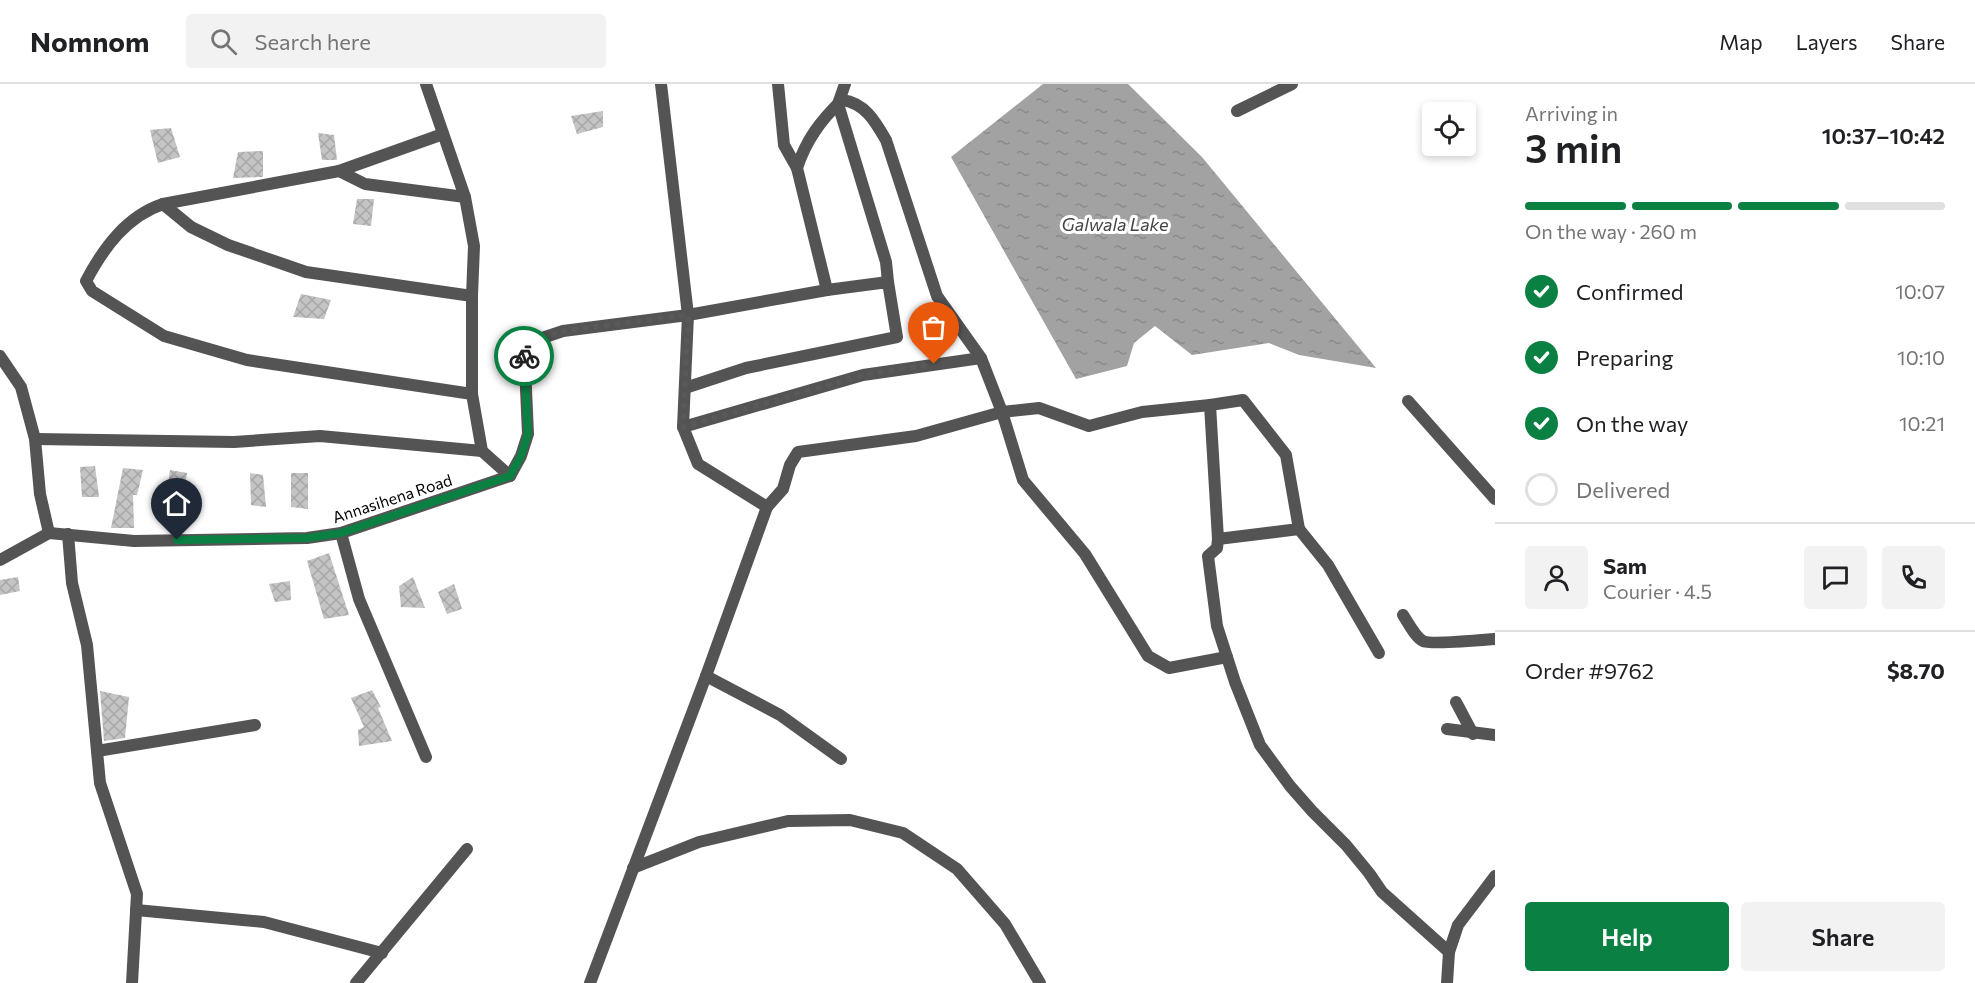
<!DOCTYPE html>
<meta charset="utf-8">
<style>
body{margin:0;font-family:Commissioner,sans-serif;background:#f2f2f2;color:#202124;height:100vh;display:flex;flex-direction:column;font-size:22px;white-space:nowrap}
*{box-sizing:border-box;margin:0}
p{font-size:20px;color:#757577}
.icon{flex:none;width:33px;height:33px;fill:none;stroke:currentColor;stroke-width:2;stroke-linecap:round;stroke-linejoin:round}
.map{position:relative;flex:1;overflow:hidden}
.panel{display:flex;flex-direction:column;background:#fff;width:480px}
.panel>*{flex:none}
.controls{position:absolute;left:1422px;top:18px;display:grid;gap:12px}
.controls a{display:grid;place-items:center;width:54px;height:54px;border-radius:6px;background:#fff;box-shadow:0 3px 9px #0003;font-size:30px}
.pin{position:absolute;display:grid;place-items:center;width:51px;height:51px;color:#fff;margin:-62px -26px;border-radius:50% 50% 50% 0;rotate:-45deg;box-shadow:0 0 6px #0007}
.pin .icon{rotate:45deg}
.courier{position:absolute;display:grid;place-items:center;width:60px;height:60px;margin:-30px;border:4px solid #0b8043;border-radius:50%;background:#fff;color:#222;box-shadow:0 2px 8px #0007}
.headline em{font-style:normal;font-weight:600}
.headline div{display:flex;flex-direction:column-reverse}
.headline{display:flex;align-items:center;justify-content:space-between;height:102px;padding:0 30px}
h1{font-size:39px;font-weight:600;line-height:45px}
.bar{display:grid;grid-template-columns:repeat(4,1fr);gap:9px 6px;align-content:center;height:72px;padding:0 30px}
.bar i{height:8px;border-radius:4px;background:#e0e0e0}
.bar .active{background:#0b8043}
.bar p{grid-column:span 4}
.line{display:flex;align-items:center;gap:15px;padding:0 30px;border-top:2px solid #e0e0e0}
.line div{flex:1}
.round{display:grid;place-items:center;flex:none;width:63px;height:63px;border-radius:6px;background:#f2f2f2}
ol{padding:0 30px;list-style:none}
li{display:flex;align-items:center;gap:18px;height:66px}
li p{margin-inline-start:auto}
li .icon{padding:6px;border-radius:50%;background:#0b8043;color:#fff;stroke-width:4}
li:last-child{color:#757577}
li i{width:33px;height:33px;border:3px solid #e0e0e0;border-radius:50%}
.action{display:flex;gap:12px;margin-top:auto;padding:12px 30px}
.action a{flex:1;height:69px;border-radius:6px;background:#0b8043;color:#fff;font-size:24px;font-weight:600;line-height:69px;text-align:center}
.action a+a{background:#f2f2f2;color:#202124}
header{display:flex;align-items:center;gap:36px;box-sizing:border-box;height:84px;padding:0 30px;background:#fff;border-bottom:2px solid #e0e0e0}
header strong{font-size:28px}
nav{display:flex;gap:33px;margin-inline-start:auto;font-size:21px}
.search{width:420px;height:54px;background:#f2f2f2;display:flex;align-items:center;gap:15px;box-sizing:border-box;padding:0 21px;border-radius:6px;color:#757577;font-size:22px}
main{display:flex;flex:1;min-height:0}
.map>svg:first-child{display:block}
</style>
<header>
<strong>Nomnom</strong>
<div class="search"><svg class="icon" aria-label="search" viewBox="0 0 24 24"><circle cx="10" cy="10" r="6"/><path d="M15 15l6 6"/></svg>Search here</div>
<nav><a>Map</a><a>Layers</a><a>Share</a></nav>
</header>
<main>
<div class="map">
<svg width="1495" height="899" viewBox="0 0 1495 899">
<defs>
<pattern id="water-ripples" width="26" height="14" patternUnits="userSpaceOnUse" patternTransform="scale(1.5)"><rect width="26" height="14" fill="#a2a2a2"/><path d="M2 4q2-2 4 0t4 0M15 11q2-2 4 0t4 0" fill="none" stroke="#8a8a8a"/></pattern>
<pattern id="building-cross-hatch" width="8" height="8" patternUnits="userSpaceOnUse" patternTransform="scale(1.5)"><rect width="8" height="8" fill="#c4c4c4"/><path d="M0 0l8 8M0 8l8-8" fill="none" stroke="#a7a7a7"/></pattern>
</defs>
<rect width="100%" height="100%" fill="#fff"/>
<!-- water -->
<path fill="url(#water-ripples)" d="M1043,0H1128L1202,73L1376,284L1299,271L1269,259L1192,271L1155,242L1134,259L1127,282L1076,295L951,73Z"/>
<!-- building -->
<g fill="url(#building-cross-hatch)">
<path d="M603,27V43L577,50L571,32Z"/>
<path d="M171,44L180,73L158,79L150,46Z"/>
<path d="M318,49L334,51L337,76H322Z"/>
<path d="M263,67V93L233,94L238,68Z"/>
<path d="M357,115H374L371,142L353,140Z"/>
<path d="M301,210L331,216L324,235L293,233Z"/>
<path d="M95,382L99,413H82L80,383Z"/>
<path d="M123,384L143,386L137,411H133L134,444H111Z"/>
<path d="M170,386L187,389L184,406L167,407Z"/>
<path d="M250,389L263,391L266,423L251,421Z"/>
<path d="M291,389H308V425L291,423Z"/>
<path d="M329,469L349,531L324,535L307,477Z"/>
<path d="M18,493L20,507L0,511V496Z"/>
<path d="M413,493L425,524L401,523L399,502Z"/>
<path d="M290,497L291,516L275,518L269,500Z"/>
<path d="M454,500L462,525L447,530L438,508Z"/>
<path d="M372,606L381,623L378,624L392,657L359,662L358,646L364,643L351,614Z"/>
<path d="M100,607L129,613L125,654L104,657Z"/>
</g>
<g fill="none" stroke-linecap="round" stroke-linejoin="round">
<!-- minor -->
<g stroke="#545454" stroke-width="12">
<path d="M426,0L465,113L474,162L472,212V310"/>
<path d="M661,0L688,231L827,206L797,84C806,56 821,36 842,16C865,19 875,37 886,56L937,212L981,274L1002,328L1023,396L1085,470L1148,572L1169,584L1227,573"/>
<path d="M778,0L784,61L797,84"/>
<path d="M845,0L838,20L886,178L888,198"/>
<path d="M1237,27L1292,0"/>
<path d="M443,50L339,87L163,120L191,143L228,161L306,188L472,212"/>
<path d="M339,87L365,100L465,113"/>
<path d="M163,120C127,132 104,163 86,197L92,207L164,252L247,276L472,310L482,367L510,392"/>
<path d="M0,272L21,303L35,355L40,410L49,449"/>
<path d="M685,304L746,284L897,253L888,198L827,206"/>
<path d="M1408,317L1495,415"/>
<path d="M683,343L863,291L981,274"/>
<path d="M35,355L234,358L320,352L482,367"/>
<path d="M510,392L521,372L528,350L524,260L563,247L688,231L683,343L698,380L767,423L783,405L790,381L798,368L916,352L1002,328L1039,324L1089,342L1142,328L1210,321"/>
<path d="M1299,445L1328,481L1379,569"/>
<path d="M341,449L359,515L426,673"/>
<path d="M68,450L72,499L87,561L100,699L137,810L132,899"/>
<path d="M1218,455L1299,445L1286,371L1243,316L1210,321L1218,455L1217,464L1208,472L1217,542L1235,598L1260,661L1290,702L1312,727L1346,761L1369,789L1382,808L1449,868"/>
<path d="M0,476L49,449L134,457L307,454L341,449L510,392"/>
<path d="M1403,531C1408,538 1415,553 1423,557C1430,561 1483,556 1495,555"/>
<path d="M706,592L780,631L841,675"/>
<path d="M1456,618L1473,650"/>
<path d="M1447,645L1495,651"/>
<path d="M97,667L255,641"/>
<path d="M633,784L699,758L788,737L850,736L903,749L957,785L1005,840L1040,899"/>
<path d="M136,826L264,838L382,869"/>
<path d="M356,899L467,765"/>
<path d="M590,899L706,592L767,423"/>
</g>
<!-- tertiary -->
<path stroke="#545454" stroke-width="12" d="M1447,899L1449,868L1458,841L1495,792"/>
</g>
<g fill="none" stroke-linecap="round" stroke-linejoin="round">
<!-- done -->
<path stroke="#595959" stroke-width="6" stroke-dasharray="0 10.8" d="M524,272V260L563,247L688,231L683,343L863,291L934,280"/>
<!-- route -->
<path stroke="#0b8043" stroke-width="8" d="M177,456L307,454L341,449L510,392L521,372L528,350L524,272"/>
</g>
<g text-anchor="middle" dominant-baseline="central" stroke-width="6" stroke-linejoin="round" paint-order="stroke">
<!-- street labels -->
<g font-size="16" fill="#000" stroke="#fff">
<text transform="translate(392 414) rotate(-18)">Annasihena Road</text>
</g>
<!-- water labels -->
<g font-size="18" font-style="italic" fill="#434343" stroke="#fff">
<text x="1115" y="140">Galwala Lake</text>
</g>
</g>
</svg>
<div class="controls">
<a><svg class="icon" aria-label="locate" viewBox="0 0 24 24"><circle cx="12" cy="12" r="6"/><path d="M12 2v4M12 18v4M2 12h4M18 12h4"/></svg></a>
</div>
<div class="pin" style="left:934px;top:280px;background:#ea580c"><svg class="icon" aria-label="bag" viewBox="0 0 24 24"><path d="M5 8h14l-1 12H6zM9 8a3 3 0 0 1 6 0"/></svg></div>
<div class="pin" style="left:177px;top:456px;background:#1f2937"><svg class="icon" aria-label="home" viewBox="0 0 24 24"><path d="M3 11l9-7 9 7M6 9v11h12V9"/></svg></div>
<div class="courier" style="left:524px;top:272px"><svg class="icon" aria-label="bike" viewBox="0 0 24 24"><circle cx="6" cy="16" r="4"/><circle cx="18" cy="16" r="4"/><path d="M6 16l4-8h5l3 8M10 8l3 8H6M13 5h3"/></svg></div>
</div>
<section class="panel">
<div class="headline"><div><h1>3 min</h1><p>Arriving in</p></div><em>10:37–10:42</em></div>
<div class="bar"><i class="active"></i><i class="active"></i><i class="active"></i><i></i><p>On the way · 260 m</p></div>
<ol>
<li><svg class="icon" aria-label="check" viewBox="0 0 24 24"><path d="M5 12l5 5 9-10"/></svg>Confirmed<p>10:07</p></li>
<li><svg class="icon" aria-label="check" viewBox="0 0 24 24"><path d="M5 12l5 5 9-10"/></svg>Preparing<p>10:10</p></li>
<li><svg class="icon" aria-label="check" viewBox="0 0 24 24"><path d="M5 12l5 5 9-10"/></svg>On the way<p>10:21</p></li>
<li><i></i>Delivered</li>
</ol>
<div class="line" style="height:108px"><a class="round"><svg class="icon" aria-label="person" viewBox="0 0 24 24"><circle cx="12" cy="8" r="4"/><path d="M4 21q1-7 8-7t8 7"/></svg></a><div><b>Sam</b><p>Courier · 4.5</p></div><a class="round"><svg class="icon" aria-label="chat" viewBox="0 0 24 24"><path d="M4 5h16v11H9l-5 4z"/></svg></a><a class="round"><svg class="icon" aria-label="phone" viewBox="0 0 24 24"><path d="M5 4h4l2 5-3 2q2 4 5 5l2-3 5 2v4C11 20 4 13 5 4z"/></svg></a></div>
<div class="line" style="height:78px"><div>Order #9762</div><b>$8.70</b></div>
<div class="action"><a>Help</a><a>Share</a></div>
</section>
</main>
